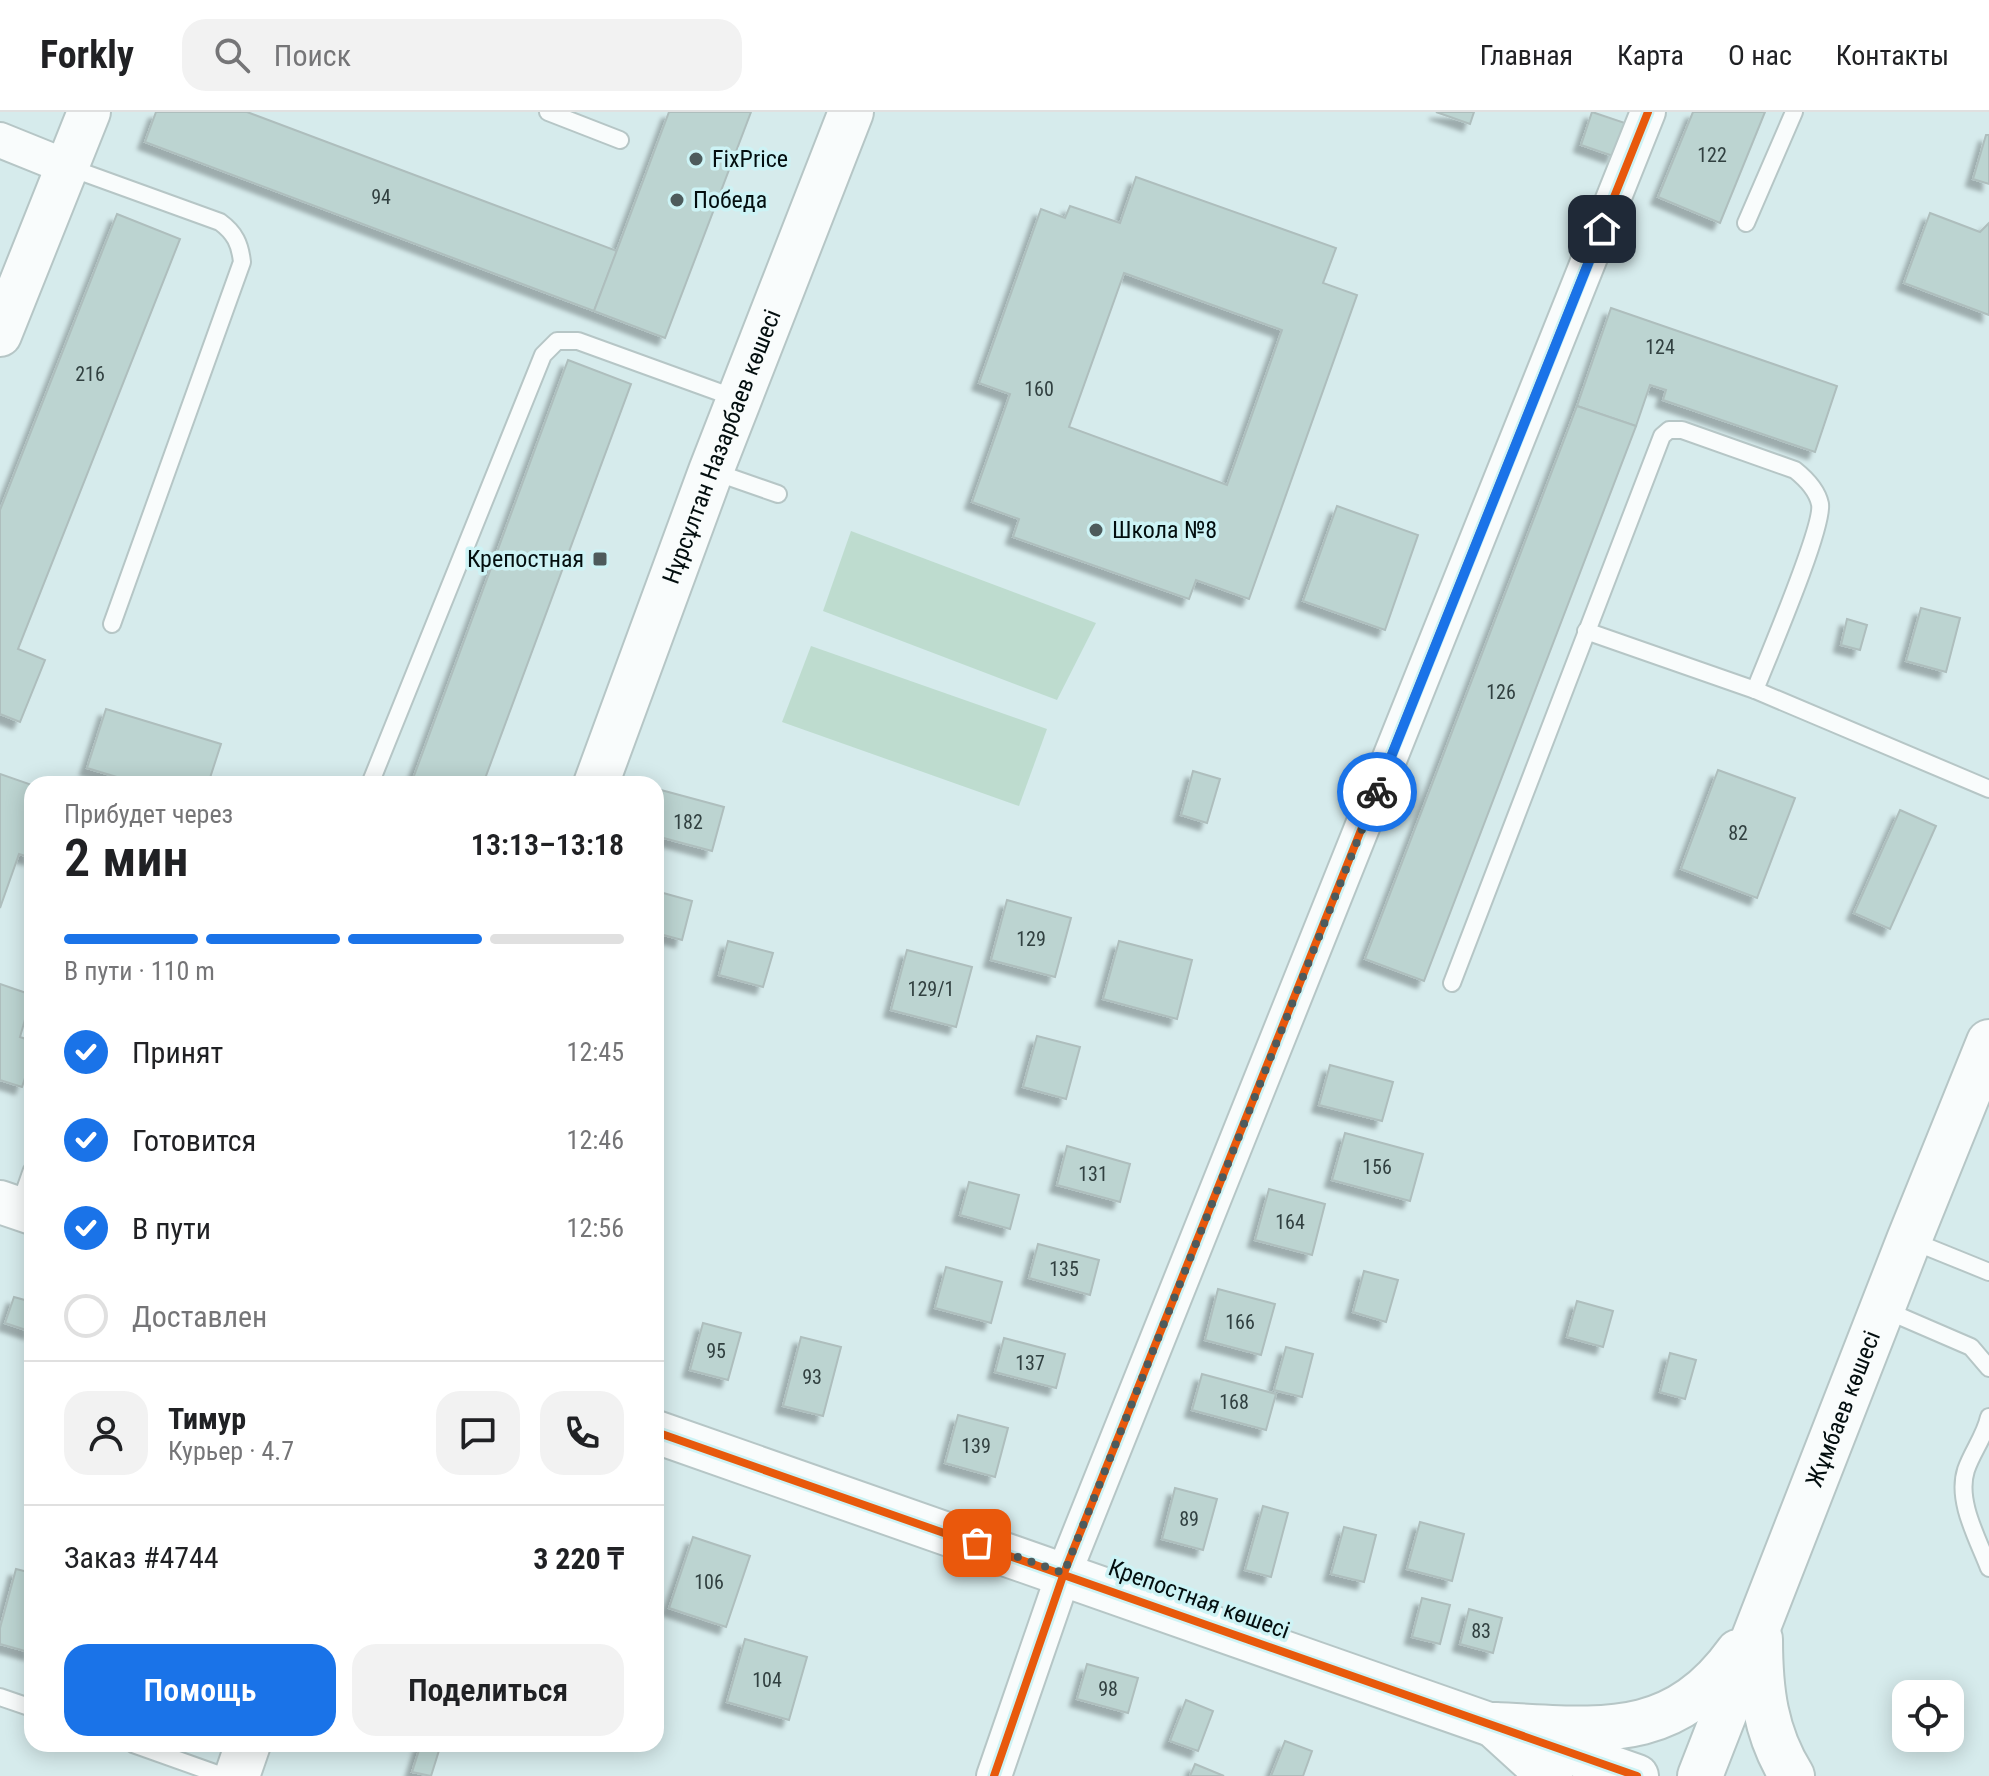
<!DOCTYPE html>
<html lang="ru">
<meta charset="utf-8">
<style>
body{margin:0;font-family:"Roboto Condensed",sans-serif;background:#f2f2f2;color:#202124;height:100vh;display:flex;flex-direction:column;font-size:30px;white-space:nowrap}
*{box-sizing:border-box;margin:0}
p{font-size:26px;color:#757577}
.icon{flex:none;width:44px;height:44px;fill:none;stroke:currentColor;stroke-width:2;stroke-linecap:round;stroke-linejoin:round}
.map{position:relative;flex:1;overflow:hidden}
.side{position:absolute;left:24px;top:664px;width:640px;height:976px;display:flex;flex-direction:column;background:#fff;border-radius:24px;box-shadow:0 4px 20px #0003}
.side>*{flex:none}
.buttons{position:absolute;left:1892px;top:1568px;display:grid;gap:16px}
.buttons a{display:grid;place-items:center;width:72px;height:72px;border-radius:16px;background:#fff;box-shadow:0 4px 20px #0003;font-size:40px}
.pin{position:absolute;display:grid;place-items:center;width:68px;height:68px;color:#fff;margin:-34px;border-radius:16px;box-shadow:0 4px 12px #0006}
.courier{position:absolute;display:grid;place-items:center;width:80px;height:80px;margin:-40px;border:6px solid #1a73e8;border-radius:50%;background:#fff;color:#222;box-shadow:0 2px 10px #0007}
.head em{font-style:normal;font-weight:600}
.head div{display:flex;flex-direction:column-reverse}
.head{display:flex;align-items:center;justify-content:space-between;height:136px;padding:0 40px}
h1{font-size:52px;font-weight:600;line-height:60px}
.bar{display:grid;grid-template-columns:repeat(4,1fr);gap:12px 8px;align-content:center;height:96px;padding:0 40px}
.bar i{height:10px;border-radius:6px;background:#e0e0e0}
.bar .active{background:#1a73e8}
.bar p{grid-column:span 4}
.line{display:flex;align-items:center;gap:20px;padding:0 40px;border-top:2px solid #e0e0e0}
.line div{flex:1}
.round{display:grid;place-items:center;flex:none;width:84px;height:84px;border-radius:24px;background:#f2f2f2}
ol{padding:0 40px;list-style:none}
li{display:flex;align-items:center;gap:24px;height:88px}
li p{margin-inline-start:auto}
li .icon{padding:8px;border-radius:50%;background:#1a73e8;color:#fff;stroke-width:4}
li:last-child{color:#757577}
li i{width:44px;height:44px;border:4px solid #e0e0e0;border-radius:50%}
.action{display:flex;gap:16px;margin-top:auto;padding:16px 40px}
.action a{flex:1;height:92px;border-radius:24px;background:#1a73e8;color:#fff;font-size:32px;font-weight:600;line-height:92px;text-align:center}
.action a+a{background:#f2f2f2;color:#202124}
header{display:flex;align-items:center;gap:48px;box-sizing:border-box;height:112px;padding:0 40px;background:#fff;border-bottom:2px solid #e0e0e0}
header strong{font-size:38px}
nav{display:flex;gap:44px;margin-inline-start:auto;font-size:28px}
.search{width:560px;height:72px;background:#f2f2f2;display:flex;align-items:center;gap:20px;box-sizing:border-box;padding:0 28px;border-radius:24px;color:#757577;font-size:30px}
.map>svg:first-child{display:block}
</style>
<header>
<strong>Forkly</strong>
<div class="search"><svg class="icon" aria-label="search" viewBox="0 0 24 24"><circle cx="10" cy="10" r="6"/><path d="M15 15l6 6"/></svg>Поиск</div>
<nav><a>Главная</a><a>Карта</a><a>О нас</a><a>Контакты</a></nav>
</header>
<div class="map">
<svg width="1989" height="1664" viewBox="0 0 1989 1664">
<defs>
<filter id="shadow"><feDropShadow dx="-7" dy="7" stdDeviation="2" flood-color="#0004"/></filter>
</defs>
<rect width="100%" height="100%" fill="#d6ebec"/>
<!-- green -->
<g fill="#bedccf">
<path d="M851,419L1096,511L1057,588L823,499Z"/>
<path d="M811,534L1047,617L1019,694L782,610Z"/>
</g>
<!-- building -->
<g fill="#bcd4d1" stroke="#aebebd" stroke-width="2" fill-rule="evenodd" filter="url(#shadow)">
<path d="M156,0H247L617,139L594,199L145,30Z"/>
<path d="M669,0H751L665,226L594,199Z"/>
<path d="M1436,0H1474L1470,12Z"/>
<path d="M1592,0L1625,11L1613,44L1581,33Z"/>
<path d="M1693,0H1765L1720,111L1658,85Z"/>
<path d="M1986,23H1989V72L1973,67Z"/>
<path d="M1136,65L1336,136L1323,171L1357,183L1249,487L1196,468L1189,487L1013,425L1019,407L972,390L1010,282L979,271L1041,97L1065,106L1070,94L1120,111ZM1124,161L1282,218L1227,373L1069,315Z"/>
<path d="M1930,101L1980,120L1989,111V203L1904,171Z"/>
<path d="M117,102L180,127L18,537L45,548L20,610L0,602V398Z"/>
<path d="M1611,196L1837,274L1815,340L1663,288L1666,278L1650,273L1636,314L1577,294Z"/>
<path d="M568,248L631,272L483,672H411Z"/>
<path d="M1577,294L1636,314L1424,869L1365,847Z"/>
<path d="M1337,394L1418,423L1385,518L1303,489Z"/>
<path d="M1921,496L1960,506L1946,560L1906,549Z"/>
<path d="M1847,507L1867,513L1860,538L1841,533Z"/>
<path d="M106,597L221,632L208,672H140L87,656Z"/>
<path d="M1718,658L1795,686L1757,786L1681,757Z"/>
<path d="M1193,659L1220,667L1207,711L1181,703Z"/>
<path d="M0,662L32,673L29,681L32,682V746L19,742L0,796Z"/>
<path d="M661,678L724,695L712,739L656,724V696Z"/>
<path d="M1900,698L1936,714L1890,817L1854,801Z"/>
<path d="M656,779L692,789L682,828L656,821Z"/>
<path d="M1007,788L1071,806L1055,865L991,848Z"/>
<path d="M728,829L773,841L763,875L719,863Z"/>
<path d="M1119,829L1192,848L1177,907L1103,887Z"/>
<path d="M907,838L972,855L956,915L891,898Z"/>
<path d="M0,872L32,883L20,925L32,929V945L22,975L0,968Z"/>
<path d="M1037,924L1080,935L1066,987L1023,975Z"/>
<path d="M1330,953L1393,970L1382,1009L1319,993Z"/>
<path d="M1345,1021L1423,1042L1410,1089L1332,1068Z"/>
<path d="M1067,1034L1130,1052L1120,1090L1057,1073Z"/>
<path d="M969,1070L1019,1083L1010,1117L960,1103Z"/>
<path d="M1269,1077L1325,1092L1312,1143L1255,1128Z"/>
<path d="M1038,1132L1099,1148L1090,1183L1029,1166Z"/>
<path d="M946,1155L1002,1170L991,1211L935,1196Z"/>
<path d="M1364,1159L1398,1168L1386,1210L1353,1200Z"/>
<path d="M1218,1177L1275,1192L1261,1243L1205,1228Z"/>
<path d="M14,1185L32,1190V1220L5,1211Z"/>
<path d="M1577,1189L1613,1199L1603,1235L1567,1225Z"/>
<path d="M703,1211L741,1221L728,1268L690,1258Z"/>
<path d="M801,1225L841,1235L823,1304L783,1294Z"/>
<path d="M1004,1226L1065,1242L1056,1276L995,1260Z"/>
<path d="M1286,1235L1313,1242L1302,1285L1274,1278Z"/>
<path d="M1670,1241L1696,1248L1685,1287L1660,1280Z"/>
<path d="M1202,1262L1276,1282L1266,1318L1192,1298Z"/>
<path d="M958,1303L1008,1316L995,1365L945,1351Z"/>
<path d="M1175,1376L1217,1387L1203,1438L1162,1427Z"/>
<path d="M1263,1394L1288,1401L1271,1465L1245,1458Z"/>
<path d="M1420,1410L1464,1422L1452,1469L1407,1457Z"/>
<path d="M1344,1415L1376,1423L1364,1470L1331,1462Z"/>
<path d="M693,1425L750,1444L726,1515L669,1496Z"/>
<path d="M16,1457L32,1461V1541L0,1532V1516Z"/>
<path d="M1422,1486L1450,1493L1440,1532L1412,1525Z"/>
<path d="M1469,1497L1502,1506L1493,1541L1460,1532Z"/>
<path d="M745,1527L807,1545L789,1608L727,1590Z"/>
<path d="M1087,1552L1138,1566L1128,1601L1077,1587Z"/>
<path d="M1186,1588L1213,1599L1198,1639L1170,1629Z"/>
<path d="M1285,1629L1312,1639L1303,1664H1271Z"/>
<path d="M421,1632H441L431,1664L412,1660Z"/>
<path d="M1195,1652L1224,1664H1190Z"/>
</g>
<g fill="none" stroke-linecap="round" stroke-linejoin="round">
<!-- service casing -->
<g stroke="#b6c6c6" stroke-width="20">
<g id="service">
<path d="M548,0L620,28"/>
<path d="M68,55L220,110C235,121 240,132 242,150L112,512"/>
<path d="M1746,111L1794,0"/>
<path d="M712,359L778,382"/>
<path d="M1586,519L1755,578L1989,677"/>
<path d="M370,672L543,243L557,229H578L738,287"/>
<path d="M1452,871L1662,324L1669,318H1682L1795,358C1805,366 1817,378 1820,392C1824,415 1767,547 1755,578"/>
<path d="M19,1095L32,1058"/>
<path d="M1910,1128L1989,1160"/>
<path d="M1883,1197L1971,1235L1989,1256"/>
<path d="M1989,1305C1985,1324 1972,1340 1966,1358C1956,1389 1978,1427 1989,1456"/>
<path d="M0,1585L32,1596"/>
<path d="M133,1632L223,1664"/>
</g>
</g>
<!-- minor casing -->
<g stroke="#b6c6c6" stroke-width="38">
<g id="minor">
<path d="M0,28L67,55"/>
<path d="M994,1664L1064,1461L1648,0"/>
</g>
</g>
<!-- tertiary casing -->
<g stroke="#b6c6c6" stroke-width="46">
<g id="tertiary">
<path d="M0,223L89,0"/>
<path d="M0,1090L32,1101"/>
<path d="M656,1320L1637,1664"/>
</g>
</g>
<!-- secondary casing -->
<g stroke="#b6c6c6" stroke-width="48">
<g id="secondary">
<path id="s1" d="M596,672L711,359L851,0"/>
<path d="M1760,1527C1760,1577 1765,1621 1792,1664"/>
<path d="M1494,1613C1596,1617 1671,1633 1738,1540"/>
<path d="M1494,1613L1550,1664"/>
<path d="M237,1664L248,1632"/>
<path id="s2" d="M1700,1664L1909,1128L1989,930"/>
</g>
</g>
<!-- service -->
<use href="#service" stroke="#f9fcfc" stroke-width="16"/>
<!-- minor -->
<use href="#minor" stroke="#f9fcfc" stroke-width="34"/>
<!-- tertiary -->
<use href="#tertiary" stroke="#f9fcfc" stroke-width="42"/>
<!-- secondary -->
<use href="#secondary" stroke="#f9fcfc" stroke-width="44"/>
<!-- cycleway casing -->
<g stroke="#cdf3f5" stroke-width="13">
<g id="cycleway">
<path d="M656,1320L1637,1664"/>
<path d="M994,1664L1064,1461L1648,0"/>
</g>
</g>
<!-- cycleway -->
<use href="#cycleway" stroke="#e8590c" stroke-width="8"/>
</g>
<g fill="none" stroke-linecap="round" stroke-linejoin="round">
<!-- done -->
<path stroke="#4d5b5c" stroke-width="8" stroke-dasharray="0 14.4" d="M977,1431L1064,1461L1377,680"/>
<!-- route -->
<path stroke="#1a73e8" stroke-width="10" d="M1377,680L1602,117"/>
</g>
<!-- markers -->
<g fill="#4d5b5c" stroke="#cdf3f5" stroke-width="3">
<circle cx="696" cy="47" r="8"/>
<circle cx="677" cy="88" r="8"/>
<circle cx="1096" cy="418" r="8"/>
<rect x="592" y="439" width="16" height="16" rx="4"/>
</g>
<g text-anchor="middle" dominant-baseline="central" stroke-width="7" stroke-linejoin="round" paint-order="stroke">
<!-- number labels -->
<g font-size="20" fill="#314040">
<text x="1712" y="43">122</text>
<text x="381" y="85">94</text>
<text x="1660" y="235">124</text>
<text x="90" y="262">216</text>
<text x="1039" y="277">160</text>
<text x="1501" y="580">126</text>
<text x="688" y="710">182</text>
<text x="1738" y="721">82</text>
<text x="1031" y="827">129</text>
<text x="931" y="877">129/1</text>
<text x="1377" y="1055">156</text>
<text x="1093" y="1062">131</text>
<text x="1290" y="1110">164</text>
<text x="1064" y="1157">135</text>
<text x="1240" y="1210">166</text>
<text x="716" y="1239">95</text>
<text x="1030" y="1251">137</text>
<text x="812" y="1265">93</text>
<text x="1234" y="1290">168</text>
<text x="976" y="1334">139</text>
<text x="1189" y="1407">89</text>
<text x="709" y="1470">106</text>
<text x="1481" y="1519">83</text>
<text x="767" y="1568">104</text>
<text x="1108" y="1577">98</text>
</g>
<!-- poi labels -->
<g font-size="24" fill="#030e0f" stroke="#cdf3f5" text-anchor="start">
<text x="712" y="47">FixPrice</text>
<text x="693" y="88">Победа</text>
<text x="1112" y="418">Школа №8</text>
<text x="584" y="447" text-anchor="end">Крепостная</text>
</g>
<!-- street labels -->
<g font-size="24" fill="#030e0f" stroke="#cdf3f5">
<text stroke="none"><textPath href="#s1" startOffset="360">Нұрсұлтан Назарбаев көшесі</textPath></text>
<text stroke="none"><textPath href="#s2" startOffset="394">Жұмбаев көшесі</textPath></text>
<text transform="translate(1199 1487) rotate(20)">Крепостная көшесі</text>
</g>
</g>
</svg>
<div class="buttons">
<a><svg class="icon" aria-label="locate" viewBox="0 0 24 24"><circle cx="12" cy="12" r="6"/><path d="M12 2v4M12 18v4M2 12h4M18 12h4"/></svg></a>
</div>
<div class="pin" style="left:977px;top:1431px;background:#ea580c"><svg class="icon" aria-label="bag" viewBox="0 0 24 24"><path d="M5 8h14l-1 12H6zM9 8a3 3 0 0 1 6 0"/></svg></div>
<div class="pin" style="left:1602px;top:117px;background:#1f2937"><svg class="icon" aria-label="home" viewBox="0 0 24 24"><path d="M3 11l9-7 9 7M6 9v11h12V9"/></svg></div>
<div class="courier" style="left:1377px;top:680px"><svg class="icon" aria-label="bike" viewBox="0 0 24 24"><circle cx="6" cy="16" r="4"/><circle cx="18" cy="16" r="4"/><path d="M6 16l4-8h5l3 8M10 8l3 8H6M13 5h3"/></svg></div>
<section class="side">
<div class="head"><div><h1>2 мин</h1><p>Прибудет через</p></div><em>13:13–13:18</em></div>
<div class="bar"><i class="active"></i><i class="active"></i><i class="active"></i><i></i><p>В пути · 110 m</p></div>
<ol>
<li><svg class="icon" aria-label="check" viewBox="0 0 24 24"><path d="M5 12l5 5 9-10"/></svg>Принят<p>12:45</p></li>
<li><svg class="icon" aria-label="check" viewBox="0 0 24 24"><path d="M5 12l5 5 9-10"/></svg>Готовится<p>12:46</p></li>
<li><svg class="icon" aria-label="check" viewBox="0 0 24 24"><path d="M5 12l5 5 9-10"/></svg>В пути<p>12:56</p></li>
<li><i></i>Доставлен</li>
</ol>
<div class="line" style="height:144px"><a class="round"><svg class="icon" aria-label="person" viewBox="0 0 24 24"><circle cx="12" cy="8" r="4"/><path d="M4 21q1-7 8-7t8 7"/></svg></a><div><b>Тимур</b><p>Курьер · 4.7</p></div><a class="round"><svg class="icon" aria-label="chat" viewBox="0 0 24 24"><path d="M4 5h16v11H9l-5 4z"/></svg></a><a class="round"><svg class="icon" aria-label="phone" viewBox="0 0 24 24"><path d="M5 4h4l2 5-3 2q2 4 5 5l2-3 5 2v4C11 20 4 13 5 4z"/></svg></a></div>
<div class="line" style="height:104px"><div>Заказ #4744</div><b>3 220 ₸</b></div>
<div class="action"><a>Помощь</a><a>Поделиться</a></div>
</section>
</div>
